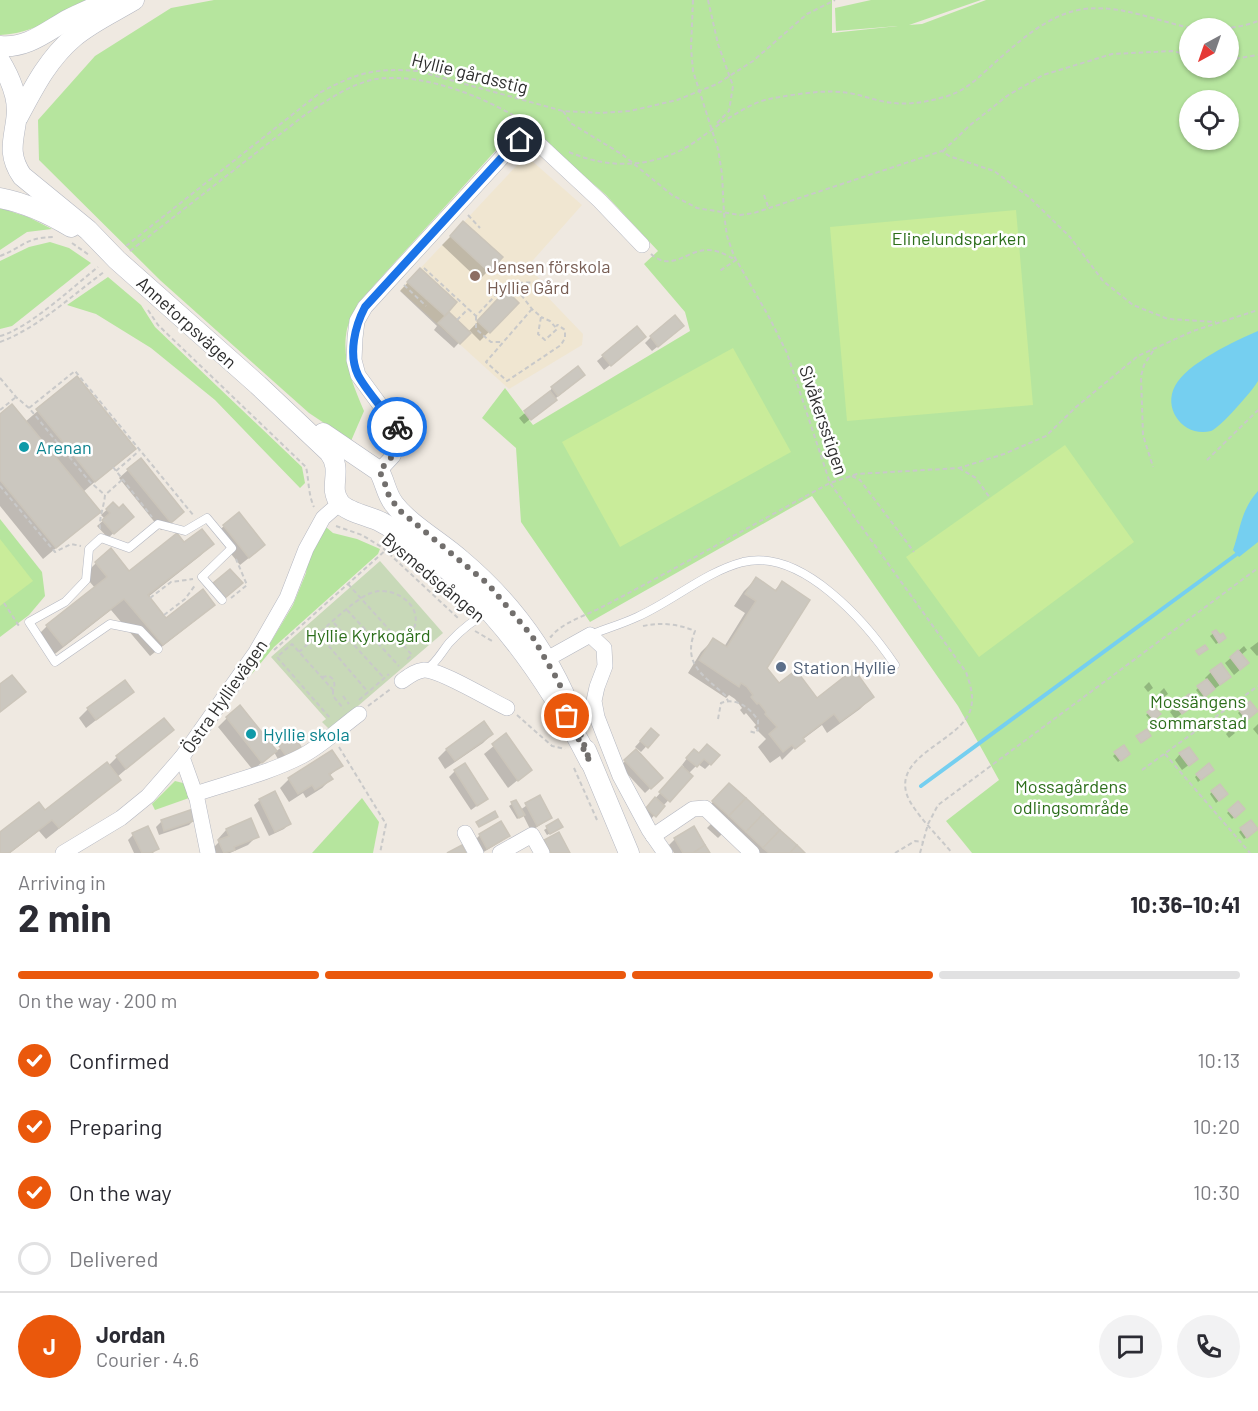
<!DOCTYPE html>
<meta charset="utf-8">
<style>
body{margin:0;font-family:Barlow,sans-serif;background:#f2f2f3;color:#2b2b33;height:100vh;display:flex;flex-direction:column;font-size:22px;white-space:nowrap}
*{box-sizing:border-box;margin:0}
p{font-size:20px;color:#7c7c81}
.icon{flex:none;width:33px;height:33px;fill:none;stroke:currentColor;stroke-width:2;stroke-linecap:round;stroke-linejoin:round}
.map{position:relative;height:853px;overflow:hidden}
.side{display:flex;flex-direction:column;background:#fff;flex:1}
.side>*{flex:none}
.needle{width:39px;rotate:220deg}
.fabs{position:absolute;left:1179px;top:18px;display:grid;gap:12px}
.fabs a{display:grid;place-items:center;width:60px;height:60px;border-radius:50%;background:#fff;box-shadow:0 2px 4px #0004;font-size:30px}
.pin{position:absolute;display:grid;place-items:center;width:51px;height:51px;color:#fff;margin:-26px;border:3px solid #fff;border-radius:50%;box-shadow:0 2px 6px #0007}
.courier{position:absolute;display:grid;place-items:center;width:60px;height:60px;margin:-30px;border:4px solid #1a73e8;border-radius:50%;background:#fff;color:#222;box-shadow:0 2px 8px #0007}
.summary em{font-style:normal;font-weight:700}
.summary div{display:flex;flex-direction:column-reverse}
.summary{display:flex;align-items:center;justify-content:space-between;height:102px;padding:0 18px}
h1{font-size:39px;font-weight:700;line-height:45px}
.bar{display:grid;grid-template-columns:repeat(4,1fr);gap:9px 6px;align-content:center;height:72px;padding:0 18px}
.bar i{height:8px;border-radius:4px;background:#e1e1e2}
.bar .active{background:#ea580c}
.bar p{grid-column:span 4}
.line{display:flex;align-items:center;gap:15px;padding:0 18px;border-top:2px solid #e1e1e2}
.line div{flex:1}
.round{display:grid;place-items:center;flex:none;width:63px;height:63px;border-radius:32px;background:#f2f2f3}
ol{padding:0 18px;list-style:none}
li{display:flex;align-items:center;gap:18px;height:66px}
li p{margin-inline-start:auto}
li .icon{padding:6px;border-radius:50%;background:#ea580c;color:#fff;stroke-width:4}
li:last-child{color:#7c7c81}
li i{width:33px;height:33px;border:3px solid #e1e1e2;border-radius:50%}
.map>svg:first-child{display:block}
</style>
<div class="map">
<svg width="1258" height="853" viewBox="0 0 1258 853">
<rect width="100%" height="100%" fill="#efe9e1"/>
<!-- education -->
<path fill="#f0e6d1" d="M532,161L582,205L527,267L542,281L538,287L583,334L582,345L509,389L400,290L520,162Z"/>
<!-- green -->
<g fill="#b6e59e" fill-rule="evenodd">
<path d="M0,0H89C60,15 32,34 0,35Z"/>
<path d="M214,0H832V33L898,26L836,31L835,8L871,0H981L909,25L922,24L986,0H1258V853H972L946,821L999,780L958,706L812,496L590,622L521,522L516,448L482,418L505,388L533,425L690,331L685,312L644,264L658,251L606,195L540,137L526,134L506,139L358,303C355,312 349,321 347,329C341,358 353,385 364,411L351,441L309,413L161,281L39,160L38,120L95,56L171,8ZM1190,28H1228V68H1190ZM1190,100H1228V140H1190Z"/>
<path d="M0,208L28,217L52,229L27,232L0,250Z"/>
<path d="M50,242L69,248L91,263L12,326L0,329V261L29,247Z"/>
<path d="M108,277L141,305L155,327L302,467L305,483L300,488L215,400L151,348L96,314L67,305Z"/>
<path d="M0,519L42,572L45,596L29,615L0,637Z"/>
<path d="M326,527L333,533L357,539L380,549L378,554L274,647L251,675L293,605L306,573L308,557Z"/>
<path d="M175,781L183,783L187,787L189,798L155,810L152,804Z"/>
<path d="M362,798L379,822L373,853H312Z"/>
</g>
<!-- cemetery -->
<path fill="#c8d9b8" d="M380,561L443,633L330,730L322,722L326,719L271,657Z"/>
<!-- pitch -->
<g fill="#c9ec9a">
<path d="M1016,210L1033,405L847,421L830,227Z"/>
<path d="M733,348L791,452L620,547L562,442Z"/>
<path d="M1065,445L1134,542L979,657L906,557Z"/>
<path d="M0,539L33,581L0,606Z"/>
</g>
<!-- water -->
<g fill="#75cff0">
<path d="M1258,331C1258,340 1258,374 1258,381C1254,389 1219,429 1211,431C1185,438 1162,410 1175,386C1187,363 1235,341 1258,331Z"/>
<path d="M1258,491V542L1239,557L1233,550C1241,527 1241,510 1258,491Z"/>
</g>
<!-- shadow -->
<g fill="#0003">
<path d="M455,232L488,271L479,280L442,245Z"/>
<path d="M411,279L468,332L506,292L517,303L480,341L470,331L454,348L434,330L437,326L400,291Z"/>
<path d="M677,331L652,351L645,343L651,337Z"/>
<path d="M638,343L604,370L597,361L603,356Z"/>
<path d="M76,378L134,448L83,492L99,512L43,559L0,506V416L25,422Z"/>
<path d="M577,381L524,424L519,418L547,395L552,388Z"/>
<path d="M128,470L174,520L161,530L119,478Z"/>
<path d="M113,504L126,522L108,538L97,526L105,519L101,515Z"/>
<path d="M224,526L255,553L240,565L215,534Z"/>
<path d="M212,544L200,556L148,597L166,620L213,605L201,616L150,656L111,610L51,657L35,638L47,626L95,588L84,575L96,563L129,573L184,545Z"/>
<path d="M756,579L774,591L782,583L765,668L778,685L817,701L872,697L860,709L827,733L822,725L802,740L782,760L780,756L770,763L758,747L766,739L754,727L756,725L746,713L744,715L740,710L742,708L735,699L729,695L726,698L688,673L701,652L713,640L724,647L745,613L734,606L744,591Z"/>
<path d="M1215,632L1222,640L1216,644L1210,636Z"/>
<path d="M1258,642V655L1257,656L1250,648Z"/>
<path d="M1244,646L1247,650L1241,655V669L1234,675L1225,663Z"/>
<path d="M1211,672L1224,682L1202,698L1196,690L1207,680L1205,678Z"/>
<path d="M1149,682L1153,688L1148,692L1144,687Z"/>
<path d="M1164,688L1168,694L1164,697L1160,692Z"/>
<path d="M132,692L86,728L79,718L88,709Z"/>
<path d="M1176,706L1188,709L1175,719L1170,712Z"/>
<path d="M1154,708L1159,714L1151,721L1146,715Z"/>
<path d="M1240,711L1253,713L1244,721L1238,713Z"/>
<path d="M227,718L275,752L294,738L299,747L279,761L274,752L253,770L218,727Z"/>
<path d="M484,723L492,734L483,743L445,769L438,758L446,750Z"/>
<path d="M1258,724V735L1253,729Z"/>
<path d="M1231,729L1235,733L1229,738L1226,734Z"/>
<path d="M172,730L117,777L119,779L107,791L46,839L39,831L10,853H0V834L45,812L108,766L117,757Z"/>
<path d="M646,735H657L641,752L635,747Z"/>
<path d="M506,736L530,770L508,788L484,754Z"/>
<path d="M707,746L710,764L705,769L698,764L688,774L691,776L649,821L641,814L684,767L682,765L688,757L698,755Z"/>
<path d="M1123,747L1126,756L1118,762L1113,756Z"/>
<path d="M636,751L661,778L645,793L620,766Z"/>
<path d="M1180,754L1190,764L1182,770L1175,760Z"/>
<path d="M341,766L329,776L331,779L322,788L306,798L303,793L289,802L280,788L289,779Z"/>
<path d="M455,771L486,799L471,810L449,777Z"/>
<path d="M1210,772L1198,782L1195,777L1197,775Z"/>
<path d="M729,785L803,853H757L708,807Z"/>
<path d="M1212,792L1224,796L1216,803L1210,794Z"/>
<path d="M539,797L551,818L531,831L523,815L517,819L509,806L515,802L520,810Z"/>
<path d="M260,800L289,824L284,829L269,836L254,805Z"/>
<path d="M1238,803L1243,809L1232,819L1227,813Z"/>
<path d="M195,819L189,825L159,835L156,827L162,821Z"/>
<path d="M250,820L257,836L248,845L230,853H211L210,851L219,842L218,839L226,830Z"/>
<path d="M558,821V829L547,835L544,830Z"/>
<path d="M1250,822L1256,829L1244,839L1239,832Z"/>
<path d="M712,823L723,833L718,838L707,828Z"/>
<path d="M133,835L157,848L153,853H134L128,840Z"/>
<path d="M480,835L508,836L502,841L482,853L474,841Z"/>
<path d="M675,839L708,853H674L669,845Z"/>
</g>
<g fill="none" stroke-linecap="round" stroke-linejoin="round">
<!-- stream -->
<path stroke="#75cff0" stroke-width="4" d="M921,786L1237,554"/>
</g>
<!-- building -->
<g fill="#cbc7bf" stroke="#cbc5ba" stroke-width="1.5">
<path d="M463,221L503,257L489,272L450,236Z"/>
<path d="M420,268L457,302L445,316L407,282Z"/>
<path d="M506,290L519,303L490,333L477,321Z"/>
<path d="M449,312L471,333L460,344L438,323Z"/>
<path d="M675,315L684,326L658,347L650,336Z"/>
<path d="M637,326L646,337L611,366L602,355Z"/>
<path d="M578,366L585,375L558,396L551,387Z"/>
<path d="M77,376L136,449L95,482L36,409Z"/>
<path d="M550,391L557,400L531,420L524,411Z"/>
<path d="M12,404L101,512L56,548L0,480V414Z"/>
<path d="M141,458L184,512L171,523L127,469Z"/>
<path d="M113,502L119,508L123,504L134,517L114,534L102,520L110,513L106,509Z"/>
<path d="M239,512L265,545L249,558L223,525Z"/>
<path d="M202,529L214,544L148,595L166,618L203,589L215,605L163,645L124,599L63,646L46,625L107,577L95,562L111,548L129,571L177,533L184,542Z"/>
<path d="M230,569L243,583L225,598L213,583Z"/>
<path d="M756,577L776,591L782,581L810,600L767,668L779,683L796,670L817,698L854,669L874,697L840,722L834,714L803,738L805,741L795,749L792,745L783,752L769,734L777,727L765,714L766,712L759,703L757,704L751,697L753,695L747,687L741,683L739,687L699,660L713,638L727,647L756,601L745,594Z"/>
<path d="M1216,630L1220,635L1223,633L1226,638L1219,643L1212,632Z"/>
<path d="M1205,645L1208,649L1199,655L1196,651Z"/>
<path d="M1238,650L1249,663L1240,670L1230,657Z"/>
<path d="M1221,663L1231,677L1220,685L1210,671Z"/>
<path d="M12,675L26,692L0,712V684Z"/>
<path d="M1207,679L1215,689L1205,697L1197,686Z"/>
<path d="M125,680L134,692L96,720L87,708Z"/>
<path d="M1189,694L1196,704L1182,714L1175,705Z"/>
<path d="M1250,701L1258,711L1247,720L1239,710Z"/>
<path d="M240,705L277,751L262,763L226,717Z"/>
<path d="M1154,706L1161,714L1154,720L1147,712Z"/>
<path d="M164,718L174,730L126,769L116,756Z"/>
<path d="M1165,719L1169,725L1161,730L1157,724Z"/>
<path d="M484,721L493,734L455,761L446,749Z"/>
<path d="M651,728L659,735L648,748L640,741Z"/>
<path d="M1147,729L1151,736L1141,743L1136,736Z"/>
<path d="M506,733L532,770L518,781L492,744Z"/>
<path d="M294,736L301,747L286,756L279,746Z"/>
<path d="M707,744L720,755L711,765L704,759L697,767L686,758L694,749L699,753Z"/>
<path d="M1124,745L1130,754L1121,761L1114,752Z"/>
<path d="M1189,747L1198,759L1189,766L1179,753Z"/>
<path d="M636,749L663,778L651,789L624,760Z"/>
<path d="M332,750L343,766L329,774L333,779L315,790L312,785L298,794L288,778Z"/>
<path d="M107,762L121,780L59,828L52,820L9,853H0V832L39,802L45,810Z"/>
<path d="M465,763L488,799L477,806L454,770Z"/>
<path d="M1209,763L1214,770L1201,780L1196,774Z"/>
<path d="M682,766L693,776L670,802L659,792Z"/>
<path d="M729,783L746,798L729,816L712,801Z"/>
<path d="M1220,784L1228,794L1219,801L1211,791Z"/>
<path d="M275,791L291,824L275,832L259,799Z"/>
<path d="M540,795L552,818L537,826L525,803Z"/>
<path d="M655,797L665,806L656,817L646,808Z"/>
<path d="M746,798L763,814L746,832L729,816Z"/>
<path d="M516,800L525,815L519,818L511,802Z"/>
<path d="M1238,801L1245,809L1235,818L1228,810Z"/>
<path d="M193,809L196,820L164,831L161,820Z"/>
<path d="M495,811L498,817L479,827L476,822Z"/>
<path d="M763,814L780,830L763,848L746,832Z"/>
<path d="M251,818L259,837L234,847L235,850L224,853L218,840L229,836L226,829Z"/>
<path d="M558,819L563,827L550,834L546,826Z"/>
<path d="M1251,820L1258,829L1247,838L1240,828Z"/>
<path d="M501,821L510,836L487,849L479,834Z"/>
<path d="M148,826L159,849L150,853H142L132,833Z"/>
<path d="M694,826L705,845L693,853H683L674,838Z"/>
<path d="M780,830L797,845L790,853H769L763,848Z"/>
<path d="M559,832L570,853H551L544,840Z"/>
<path d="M462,845L466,853H447Z"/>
<path d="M705,845L710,853H693Z"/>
<path d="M797,845L805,853H790Z"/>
</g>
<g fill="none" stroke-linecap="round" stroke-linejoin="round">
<!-- service casing -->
<g stroke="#b4b7c1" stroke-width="9">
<g id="service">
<path d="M415,552C422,567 454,603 468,609C473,611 478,611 483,611"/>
<path d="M590,635C605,629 622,624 637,617C673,601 705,572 743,562C802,548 866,622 895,665"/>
<path d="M158,649L140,630L110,624L55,662L29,622L65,602L86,580L89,549L101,538L129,548L158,524L185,531L207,518L232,548L202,577L222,600"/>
<path d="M427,669C437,662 441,653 449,643C460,631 472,620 488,613"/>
</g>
</g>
<!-- minor casing -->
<g stroke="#b4b7c1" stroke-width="16">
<g id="minor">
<path d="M379,471L393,456L398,444L397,428L358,375L354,360L355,338L357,321L365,307L514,144L526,139L540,145L600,201L642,245"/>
<path d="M540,665L547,659L590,635L604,648L605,666L597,687L594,701L597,717L620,776L649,830L665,853"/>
<path d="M402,681C409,676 415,671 424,670C439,669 490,700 507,708"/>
<path d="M182,757L197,799L208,853"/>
<path d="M195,794C231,782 269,773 302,756C323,745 340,728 359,714"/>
<path d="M465,833L476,853"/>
<path d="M653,836L693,809L705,808L752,853"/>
<path d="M63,853L121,818L148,796L182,757L256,652L287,598L306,549L323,518L340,503"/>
<path d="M500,853L532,835L542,853"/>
</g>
</g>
<!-- secondary casing -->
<g stroke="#b4b7c1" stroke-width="21">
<g id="secondary">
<path d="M0,46C27,49 47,31 69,19C84,12 98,5 113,0"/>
<path d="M0,61C9,76 17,93 17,111C16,136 5,151 22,176L88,230L117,260L258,385L329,452C344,471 327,487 340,503C347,512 369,516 381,522C391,527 402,535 411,542C429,555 449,569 464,585C517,636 557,697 590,762"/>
<path d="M18,117C34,87 48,59 74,37C92,22 114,12 134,0"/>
<path d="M0,198C26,203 48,213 71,227"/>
<path d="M323,433L379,471C385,481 386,494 394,504C410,525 441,542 461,560C505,597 540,642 564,694"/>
<path d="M586,750L629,853"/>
</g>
</g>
<!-- path -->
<g stroke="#c9c9c9" stroke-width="2" stroke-dasharray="4.5 3" stroke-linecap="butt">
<path d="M693,0L691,48L693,71L718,149L722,174L724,214L727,236L734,256L769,317L787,353L830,483L966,672C970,684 974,695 971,708C963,741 893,754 907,795C913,812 940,838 952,853"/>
<path d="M708,0L718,44L733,86L729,111L716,124"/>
<path d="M1228,60L1258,55"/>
<path d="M563,111L572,124L623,155L672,195L697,208L740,215L754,213L942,151L949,156L994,171L1029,197L1070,237L1103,281L1133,305L1168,319L1216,322"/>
<path d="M502,136L518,117"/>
<path d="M943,151L969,126L1007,96L1043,75L1112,54L1172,51L1190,55"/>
<path d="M569,152C609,169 649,168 687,147C700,139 712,129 724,121C737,113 754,102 769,99C792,95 818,90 841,92C855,93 868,98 881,101C903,106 923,103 944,97C963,92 975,81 989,68C1016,44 1047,14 1084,9C1119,5 1149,18 1182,26C1204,31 1236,30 1258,21"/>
<path d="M764,195L769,209"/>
<path d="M468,215L480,228"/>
<path d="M72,243L89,255"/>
<path d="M126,246L321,92C359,72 375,68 418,71L563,111L600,113L630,111L677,100L717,84L753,61L807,14L835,0"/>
<path d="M130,251L306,114C328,100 350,84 376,79C425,72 491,99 530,126"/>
<path d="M651,254C672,273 687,249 709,250C718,250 728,256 736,260L718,272"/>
<path d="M0,256C24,247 25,237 55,237"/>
<path d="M424,268L476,316L507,283L550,282"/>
<path d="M512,283L532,309L541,317L538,334L545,340L557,329L550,321L541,317"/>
<path d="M404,285L426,306"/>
<path d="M532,309L486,362L507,381L561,345L565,338V330L558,325L556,326"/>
<path d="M148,310L158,325L306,467C309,480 308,494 314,507"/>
<path d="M476,316V329L491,342H502"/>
<path d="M457,320L468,309"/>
<path d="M0,336C28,329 74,286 98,267"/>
<path d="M0,342C38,328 71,296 104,272"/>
<path d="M1153,351L1144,365L1141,376L1143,435L1153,467"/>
<path d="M0,378L16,397L29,408L90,482L105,495"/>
<path d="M29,408L75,371L194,516"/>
<path d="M0,410L16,397"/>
<path d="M1207,460L1258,410"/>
<path d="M113,467L152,517"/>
<path d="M959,468L976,478L990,498"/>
<path d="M116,471L139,451"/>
<path d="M852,476L860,480L914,552"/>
<path d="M0,486L55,552L71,544L81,546"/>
<path d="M336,526L362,535L383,548L459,619"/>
<path d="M100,529C99,517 104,507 105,495L123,479"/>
<path d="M348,584L412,655L405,661"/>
<path d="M150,598L171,582L193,579"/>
<path d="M231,598L247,585L236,559"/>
<path d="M4,603L19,626"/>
<path d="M347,610L399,666"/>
<path d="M164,615L185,599L196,584"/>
<path d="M334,623L384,678"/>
<path d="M643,626C661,622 678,624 695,631C682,664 703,675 725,695L728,701"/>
<path d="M342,631L327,644L368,692"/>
<path d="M475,631L494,642"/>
<path d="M550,636L551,637C559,624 589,614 602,607C679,567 754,524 830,483L857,474L959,468L1004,454L1046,436L1076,407L1138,356L1193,331L1258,310"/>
<path d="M274,650L386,550"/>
<path d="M299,652C317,636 352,600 371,593C390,585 421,602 415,625C413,633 407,638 402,644"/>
<path d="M322,677L329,676C334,679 336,684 333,690L292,644L277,657L330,718"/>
<path d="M333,690V696L344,709"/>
<path d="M343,696L349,704"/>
<path d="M359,700L389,674"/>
<path d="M368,706L392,688"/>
<path d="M517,715L552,746L565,749"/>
<path d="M718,719L721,703C736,697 750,708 758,720V729L756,733L749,731"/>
<path d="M339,747L386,824L380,853"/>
<path d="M1165,754L1250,853"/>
<path d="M574,768L597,820"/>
<path d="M1142,770L1258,686"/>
<path d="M895,853L915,841L924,842"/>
<path d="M920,853L928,824L938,805L1258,568"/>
</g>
<!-- service -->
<use href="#service" stroke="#fff" stroke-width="8"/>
<!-- minor -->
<use href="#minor" stroke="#fff" stroke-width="15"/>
<!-- secondary -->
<use href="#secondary" stroke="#fff" stroke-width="20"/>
</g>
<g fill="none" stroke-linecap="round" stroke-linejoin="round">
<!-- done -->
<path stroke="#726f6d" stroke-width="6" stroke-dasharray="0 10.8" d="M397,427C400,450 394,455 379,471L383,478L389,496L399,510L488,584L532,636L557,679L573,712L590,762L567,716"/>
<!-- route -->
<path stroke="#1a73e8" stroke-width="8" d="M397,427C386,413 365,389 358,375C348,354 355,326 365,307L514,144L520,140"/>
</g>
<!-- markers -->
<circle fill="#8d6e63" stroke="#fff" stroke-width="2" cx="475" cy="276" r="6"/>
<g fill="#0f9aa8" stroke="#fff" stroke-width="2">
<circle cx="24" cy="447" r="6"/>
<circle cx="251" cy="734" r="6"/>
</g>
<circle fill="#5c6f8a" stroke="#fff" stroke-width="2" cx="781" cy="667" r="6"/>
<g text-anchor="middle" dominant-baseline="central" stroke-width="5" stroke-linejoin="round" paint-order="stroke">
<!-- street labels -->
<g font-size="18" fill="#2e2e2e" stroke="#fff">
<text transform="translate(470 73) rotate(14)">Hyllie gårdsstig</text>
<text transform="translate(187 322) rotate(42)">Annetorpsvägen</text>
<text transform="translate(824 420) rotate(71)">Sivåkersstigen</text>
<text transform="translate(434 577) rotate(40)">Bysmedsgången</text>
<text transform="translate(224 696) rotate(-55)">Östra Hyllievägen</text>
</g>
<!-- park labels -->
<g font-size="18" fill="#2c6e1b" stroke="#fff">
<text x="959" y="238">Elinelundsparken</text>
<text x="368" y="635">Hyllie Kyrkogård</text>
<text x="1198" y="701">Mossängens<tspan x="1198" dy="21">sommarstad</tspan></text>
<text x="1071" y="786">Mossagårdens<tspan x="1071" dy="21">odlingsområde</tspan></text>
</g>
<!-- education labels -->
<g font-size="18" fill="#785e54" stroke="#fff" text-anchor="start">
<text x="487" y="266">Jensen förskola<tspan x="487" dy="21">Hyllie Gård</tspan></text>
</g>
<!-- culture labels -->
<g font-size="18" fill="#0d838f" stroke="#fff" text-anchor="start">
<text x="36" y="447">Arenan</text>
<text x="263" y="734">Hyllie skola</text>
</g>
<!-- service labels -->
<g font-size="18" fill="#4e5e75" stroke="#fff" text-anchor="start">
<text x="793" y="667">Station Hyllie</text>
</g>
</g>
</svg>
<div class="fabs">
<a><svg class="needle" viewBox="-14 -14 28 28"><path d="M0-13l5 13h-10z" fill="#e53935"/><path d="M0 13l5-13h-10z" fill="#7c7c81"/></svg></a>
<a><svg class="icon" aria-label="locate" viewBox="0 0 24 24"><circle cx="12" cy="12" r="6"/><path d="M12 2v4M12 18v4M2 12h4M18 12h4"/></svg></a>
</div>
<div class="pin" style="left:567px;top:716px;background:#ea580c"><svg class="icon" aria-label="bag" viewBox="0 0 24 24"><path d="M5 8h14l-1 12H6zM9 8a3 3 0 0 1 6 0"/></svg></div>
<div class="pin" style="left:520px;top:140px;background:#1f2937"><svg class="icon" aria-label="home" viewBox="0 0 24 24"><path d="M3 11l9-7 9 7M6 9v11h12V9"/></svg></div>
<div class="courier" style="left:397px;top:427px"><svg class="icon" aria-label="bike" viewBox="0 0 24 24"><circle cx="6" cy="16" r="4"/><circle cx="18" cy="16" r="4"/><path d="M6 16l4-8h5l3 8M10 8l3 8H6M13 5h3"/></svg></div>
</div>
<section class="side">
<div class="summary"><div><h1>2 min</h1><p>Arriving in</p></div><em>10:36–10:41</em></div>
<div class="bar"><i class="active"></i><i class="active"></i><i class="active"></i><i></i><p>On the way · 200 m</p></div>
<ol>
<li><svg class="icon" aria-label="check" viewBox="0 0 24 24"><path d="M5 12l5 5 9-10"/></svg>Confirmed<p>10:13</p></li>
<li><svg class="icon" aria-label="check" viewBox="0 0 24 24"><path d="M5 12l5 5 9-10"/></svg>Preparing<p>10:20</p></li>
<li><svg class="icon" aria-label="check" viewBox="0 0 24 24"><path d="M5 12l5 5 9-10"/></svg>On the way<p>10:30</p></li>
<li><i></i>Delivered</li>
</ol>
<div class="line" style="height:108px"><b class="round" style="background:#ea580c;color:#fff">J</b><div><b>Jordan</b><p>Courier · 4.6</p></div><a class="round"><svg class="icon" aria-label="chat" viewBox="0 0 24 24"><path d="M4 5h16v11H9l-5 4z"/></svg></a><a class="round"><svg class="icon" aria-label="phone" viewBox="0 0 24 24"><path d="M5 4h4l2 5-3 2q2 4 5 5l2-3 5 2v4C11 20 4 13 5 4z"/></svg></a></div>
</section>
